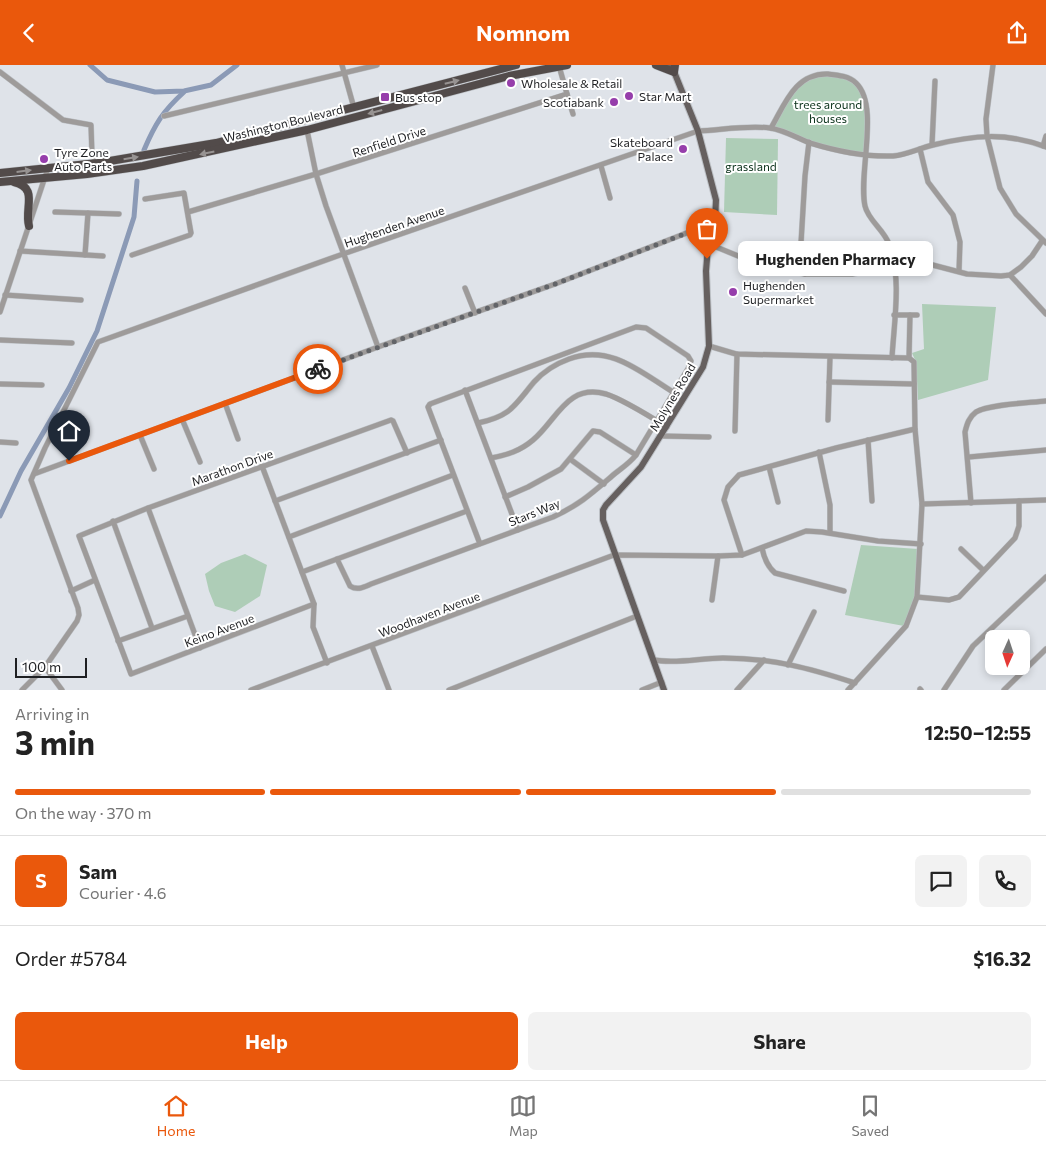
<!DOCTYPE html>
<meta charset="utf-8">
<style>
body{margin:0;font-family:Commissioner,sans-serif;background:#f2f2f2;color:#222;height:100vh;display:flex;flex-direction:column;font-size:19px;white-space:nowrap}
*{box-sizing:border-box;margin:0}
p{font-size:16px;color:#767676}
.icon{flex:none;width:28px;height:28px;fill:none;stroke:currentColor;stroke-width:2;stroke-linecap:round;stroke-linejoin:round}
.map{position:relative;height:625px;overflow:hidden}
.side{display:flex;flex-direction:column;background:#fff;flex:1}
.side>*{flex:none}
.needle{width:32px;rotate:183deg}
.tools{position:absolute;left:985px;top:565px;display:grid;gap:10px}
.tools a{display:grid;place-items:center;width:45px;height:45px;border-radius:8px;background:#fff;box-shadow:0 2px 8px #0003;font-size:25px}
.scale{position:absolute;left:15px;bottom:12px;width:72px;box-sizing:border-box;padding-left:5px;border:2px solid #1e1f22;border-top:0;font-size:14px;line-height:18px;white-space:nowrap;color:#1e1f22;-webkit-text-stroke:4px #fff;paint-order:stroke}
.pin{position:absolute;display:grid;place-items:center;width:42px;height:42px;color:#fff;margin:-51px -21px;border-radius:50% 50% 50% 0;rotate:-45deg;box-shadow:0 0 5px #0007}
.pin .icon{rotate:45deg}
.courier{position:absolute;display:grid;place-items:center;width:50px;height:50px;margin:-25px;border:4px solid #ea580c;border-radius:50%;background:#fff;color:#222;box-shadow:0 1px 6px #0007}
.bubble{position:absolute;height:35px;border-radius:8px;background:#fff;box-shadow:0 2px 8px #0003;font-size:16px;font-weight:700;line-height:35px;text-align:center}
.summary em{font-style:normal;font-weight:700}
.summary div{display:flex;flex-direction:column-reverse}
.summary{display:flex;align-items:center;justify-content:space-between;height:85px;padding:0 15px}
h1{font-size:32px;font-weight:700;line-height:38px}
.bar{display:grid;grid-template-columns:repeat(4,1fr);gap:8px 5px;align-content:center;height:60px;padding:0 15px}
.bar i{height:6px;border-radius:4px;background:#e0e0e0}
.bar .selected{background:#ea580c}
.bar p{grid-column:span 4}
.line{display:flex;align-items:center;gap:12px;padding:0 15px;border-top:1px solid #e0e0e0}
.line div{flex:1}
.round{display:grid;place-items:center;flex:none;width:52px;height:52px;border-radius:8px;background:#f2f2f2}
.button{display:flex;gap:10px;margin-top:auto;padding:10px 15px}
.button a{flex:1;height:58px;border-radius:8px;background:#ea580c;color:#fff;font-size:20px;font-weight:700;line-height:58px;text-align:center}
.button a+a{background:#f2f2f2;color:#222}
header{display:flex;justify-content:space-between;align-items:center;height:65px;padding:0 15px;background:#ea580c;color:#fff;font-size:22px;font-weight:700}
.menu{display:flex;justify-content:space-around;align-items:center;height:70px;border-top:1px solid #e0e0e0;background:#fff;font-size:14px;color:#767676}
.menu a{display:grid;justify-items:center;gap:2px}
.menu .selected{color:#ea580c}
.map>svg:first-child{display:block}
</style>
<header><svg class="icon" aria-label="back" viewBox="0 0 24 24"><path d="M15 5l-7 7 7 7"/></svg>Nomnom<svg class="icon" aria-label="share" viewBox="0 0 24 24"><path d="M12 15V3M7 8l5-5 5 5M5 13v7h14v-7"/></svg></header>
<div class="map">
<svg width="1046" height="625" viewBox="0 0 1046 625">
<rect width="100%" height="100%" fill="#dfe3e9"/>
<!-- green -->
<g fill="#aecdb7">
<path d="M840,10L856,17L868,41L864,88L839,86L771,63L793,25L806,13Z"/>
<path d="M726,73L778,74L777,150L724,147Z"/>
<path d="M922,239L996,242L988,315L918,335L916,297L912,288L924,284Z"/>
<path d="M861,480L918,484L915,531L904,561L845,550Z"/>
<path d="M245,489L267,500L260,531L235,547L215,541L209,526L205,509L221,498Z"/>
</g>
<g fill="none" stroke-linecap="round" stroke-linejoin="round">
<!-- canal -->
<g stroke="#8b9ab6" stroke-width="5">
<path d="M90,0L107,15L155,27L184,26L211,20L237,0"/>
<path d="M144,85C155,59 163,46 184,27"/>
<path d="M0,451L21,406L69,323L97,266L134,152L137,116"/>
</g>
<!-- minor casing -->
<g stroke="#bcc0c5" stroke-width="6">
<g id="minor">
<path d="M342,0L354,43"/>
<path d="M993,0L986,54L987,71L1000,123L1016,149L1046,178"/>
<path d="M0,7L63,55L91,60L92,90L98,98"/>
<path d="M567,29L573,49"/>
<path d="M164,51L377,0"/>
<path d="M771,63C785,39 795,8 828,9C837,10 849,11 856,18C880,41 858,108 865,141C868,155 884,165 889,179C902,213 894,257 892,293"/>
<path d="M307,65L316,109L326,141L378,282"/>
<path d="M932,80L935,16"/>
<path d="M1043,81L1046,71"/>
<path d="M920,84L928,117L953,150L960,177L959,206"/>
<path d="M601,101L610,133"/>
<path d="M55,147L119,149"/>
<path d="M188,147L316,109L567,29L559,1"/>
<path d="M709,179L760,200L805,209H852L910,198H925L967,209L1001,211L1010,210L1021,202L1032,191L1042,176"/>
<path d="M20,186L103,191"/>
<path d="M85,190L88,148"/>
<path d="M132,190L190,170L191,168L184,128L145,134"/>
<path d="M805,209L801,178L805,111L809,77"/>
<path d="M1010,210L1046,249"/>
<path d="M465,223L475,248"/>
<path d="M5,230L81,235"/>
<path d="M0,247L48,103"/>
<path d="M894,250H917"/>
<path d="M0,275L72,278"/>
<path d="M709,281L736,289L909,293L914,297L915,364L922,439L917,532L906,561L848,625"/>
<path d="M909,293L910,250"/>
<path d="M829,317L914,319"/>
<path d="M0,319L42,320"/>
<path d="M465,325L518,465"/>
<path d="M225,338L238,374"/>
<path d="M182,354L200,397"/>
<path d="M828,355L830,292"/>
<path d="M478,358C511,351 514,341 534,317C544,306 555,299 569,294C610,279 639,306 673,327"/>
<path d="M735,366L737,289"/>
<path d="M140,370L154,404"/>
<path d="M661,371L709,372"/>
<path d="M868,375L872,436"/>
<path d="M0,377L16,378"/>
<path d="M819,387L830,440V468"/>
<path d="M969,392L1046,385"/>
<path d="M491,393C507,390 520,386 533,375C557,355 567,318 606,329C622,334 651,352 667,362"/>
<path d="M570,394L604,419"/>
<path d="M262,401L314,539L313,562L327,598"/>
<path d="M769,402L778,437"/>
<path d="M34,409L378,282L555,219L715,157"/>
<path d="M505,432L528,422L561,404L593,366L600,367L636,390"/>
<path d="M275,436L441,375"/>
<path d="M971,438L965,367C967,359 969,352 976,347C989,339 1029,338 1046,336"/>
<path d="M922,439L1046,435"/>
<path d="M148,443L200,583"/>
<path d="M113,456L152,563"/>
<path d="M289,472L453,410"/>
<path d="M762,483C764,493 767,501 775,508L844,526"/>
<path d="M961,484L983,505"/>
<path d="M742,490L724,435L728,422L739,410L836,383L915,364"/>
<path d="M337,494L350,521C357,526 364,522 371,519L553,452C579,440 591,429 612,411C620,404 629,399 636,390L689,302L691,296L688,291L646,263L636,262L430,339L428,342L480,479"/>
<path d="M302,507L467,446"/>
<path d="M71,526L95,515"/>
<path d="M917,532L949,535L959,532L1015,473L1019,461V436"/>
<path d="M712,535L718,491"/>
<path d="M314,539L131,609L79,471L148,443L391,355L393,356L407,388"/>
<path d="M118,576L188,551"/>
<path d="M372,581L389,625"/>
<path d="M654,595C677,599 700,593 723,593C772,593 809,603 855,618"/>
<path d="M788,600L814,547"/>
<path d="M45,602L62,625"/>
<path d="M920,624L921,625"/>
<path d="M22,625L45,602L77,556L79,550L78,543L31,415L45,383L98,277L343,189L698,66C721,65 747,60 770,63C784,65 797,73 810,78C836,86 865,92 893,91C906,90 920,83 933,80C974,70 1006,67 1046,82"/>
<path d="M251,625L614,490L718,491L742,490L806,466L822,467L878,476L921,479"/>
<path d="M449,625L637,551"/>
<path d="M642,625L662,617"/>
<path d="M737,625L764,595"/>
<path d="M944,625L973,581L1046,512"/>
<path d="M1004,625L1046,584"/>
</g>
</g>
<!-- major casing -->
<g stroke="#bcc0c5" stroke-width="8">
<path id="major" d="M664,625L603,455V445L606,440L641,402L703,302L709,281L706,206L708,182L715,157L716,135L698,66L675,9L669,0"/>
</g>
<!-- highway casing -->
<g stroke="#bcc0c5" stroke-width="9">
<g id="highway">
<path d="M656,0L674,7L675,0"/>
<path d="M0,108L98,98L216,78L516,0"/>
<path d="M0,117L87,109L143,101L307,65L509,11L567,0"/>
<path d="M14,117C39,123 24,143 29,161"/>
</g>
</g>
<!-- minor -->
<use href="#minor" stroke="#9e9b9a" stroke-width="5"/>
<!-- major -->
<use href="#major" stroke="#66605f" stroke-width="6"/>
<!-- highway -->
<use href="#highway" stroke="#524b4a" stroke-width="8"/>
</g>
<!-- one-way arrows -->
<defs><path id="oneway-solid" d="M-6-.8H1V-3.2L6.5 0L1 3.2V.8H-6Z" transform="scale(1.25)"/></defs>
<g fill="#979392">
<use href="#oneway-solid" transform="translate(452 17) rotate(-14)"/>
<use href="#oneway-solid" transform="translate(375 47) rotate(165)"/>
<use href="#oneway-solid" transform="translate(207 88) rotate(168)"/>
<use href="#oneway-solid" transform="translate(131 93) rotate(-9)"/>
<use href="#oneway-solid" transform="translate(24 106) rotate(-7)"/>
</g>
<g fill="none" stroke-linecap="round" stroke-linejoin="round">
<!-- done -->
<path stroke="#626468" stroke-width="5" stroke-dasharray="0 9" d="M318,304L555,219L715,157L708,182L707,194"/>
<!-- route -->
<path stroke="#ea580c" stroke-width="6" d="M69,396L318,304"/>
</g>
<!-- markers -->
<g fill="#963eab" stroke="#fff" stroke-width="2">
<circle cx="511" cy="18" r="5"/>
<circle cx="629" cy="31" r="5"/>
<rect x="380" y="27" width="10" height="10" rx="2.5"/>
<circle cx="614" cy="37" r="5"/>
<circle cx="683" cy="84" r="5"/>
<circle cx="44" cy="94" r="5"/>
<circle cx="733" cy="227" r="5"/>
</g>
<g text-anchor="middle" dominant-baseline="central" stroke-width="4" stroke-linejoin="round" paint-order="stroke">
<!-- poi labels -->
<g font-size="12" fill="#1e1f22" stroke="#fff" text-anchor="start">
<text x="521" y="18">Wholesale &amp; Retail</text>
<text x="639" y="31">Star Mart</text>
<text x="395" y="32">Bus stop</text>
<text x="604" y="37" text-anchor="end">Scotiabank</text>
<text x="673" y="77" text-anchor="end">Skateboard<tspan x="673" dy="14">Palace</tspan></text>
<text x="54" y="87">Tyre Zone<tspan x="54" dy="14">Auto Parts</tspan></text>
<text x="743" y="220">Hughenden<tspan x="743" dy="14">Supermarket</tspan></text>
</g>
<!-- park labels -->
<g font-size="12" fill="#0b321b" stroke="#fff">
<text x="828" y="39">trees around<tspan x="828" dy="14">houses</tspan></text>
<text x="751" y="101">grassland</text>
</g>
<!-- street labels -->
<g font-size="12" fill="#1e1f22" stroke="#fff">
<text transform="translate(283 58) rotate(-14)">Washington Boulevard</text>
<text transform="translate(389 76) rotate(-18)">Renfield Drive</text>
<text transform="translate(394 161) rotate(-19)">Hughenden Avenue</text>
<text transform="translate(672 332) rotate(-59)">Molynes Road</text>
<text transform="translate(232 402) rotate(-20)">Marathon Drive</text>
<text transform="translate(534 447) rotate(-22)">Stars Way</text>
<text transform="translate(429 549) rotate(-21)">Woodhaven Avenue</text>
<text transform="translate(219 565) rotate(-21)">Keino Avenue</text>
</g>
</g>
</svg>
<div class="tools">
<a><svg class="needle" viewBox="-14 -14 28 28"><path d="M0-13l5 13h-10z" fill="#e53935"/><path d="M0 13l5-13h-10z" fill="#767676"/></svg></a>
</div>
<div class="scale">100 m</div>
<div class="pin" style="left:707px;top:194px;background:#ea580c"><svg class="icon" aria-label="bag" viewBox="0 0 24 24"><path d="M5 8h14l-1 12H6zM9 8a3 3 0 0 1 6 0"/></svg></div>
<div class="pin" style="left:69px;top:396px;background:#1f2937"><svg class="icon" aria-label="home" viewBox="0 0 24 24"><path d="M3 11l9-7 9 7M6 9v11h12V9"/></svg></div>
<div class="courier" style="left:318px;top:304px"><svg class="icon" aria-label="bike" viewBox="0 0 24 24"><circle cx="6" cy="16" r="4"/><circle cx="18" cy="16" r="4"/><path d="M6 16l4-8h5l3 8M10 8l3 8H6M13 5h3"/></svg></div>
<div class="bubble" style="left:738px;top:176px;width:195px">Hughenden Pharmacy</div>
</div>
<section class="side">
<div class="summary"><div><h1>3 min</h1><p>Arriving in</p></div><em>12:50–12:55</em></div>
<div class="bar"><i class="selected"></i><i class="selected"></i><i class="selected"></i><i></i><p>On the way · 370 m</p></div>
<div class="line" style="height:90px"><b class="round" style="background:#ea580c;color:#fff">S</b><div><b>Sam</b><p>Courier · 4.6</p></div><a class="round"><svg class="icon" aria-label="chat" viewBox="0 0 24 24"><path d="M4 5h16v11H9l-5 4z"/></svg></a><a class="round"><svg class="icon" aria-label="phone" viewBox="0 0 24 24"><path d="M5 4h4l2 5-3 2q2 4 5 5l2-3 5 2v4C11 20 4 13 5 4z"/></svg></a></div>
<div class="line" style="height:65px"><div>Order #5784</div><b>$16.32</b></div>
<div class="button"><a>Help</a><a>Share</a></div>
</section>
<nav class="menu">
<a class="selected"><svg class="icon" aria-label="home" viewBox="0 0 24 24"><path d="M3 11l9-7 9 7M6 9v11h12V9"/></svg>Home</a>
<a><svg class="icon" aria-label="map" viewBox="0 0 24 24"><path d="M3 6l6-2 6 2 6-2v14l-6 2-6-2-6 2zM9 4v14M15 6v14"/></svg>Map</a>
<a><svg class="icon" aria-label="saved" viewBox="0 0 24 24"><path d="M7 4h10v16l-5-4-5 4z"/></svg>Saved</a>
</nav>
